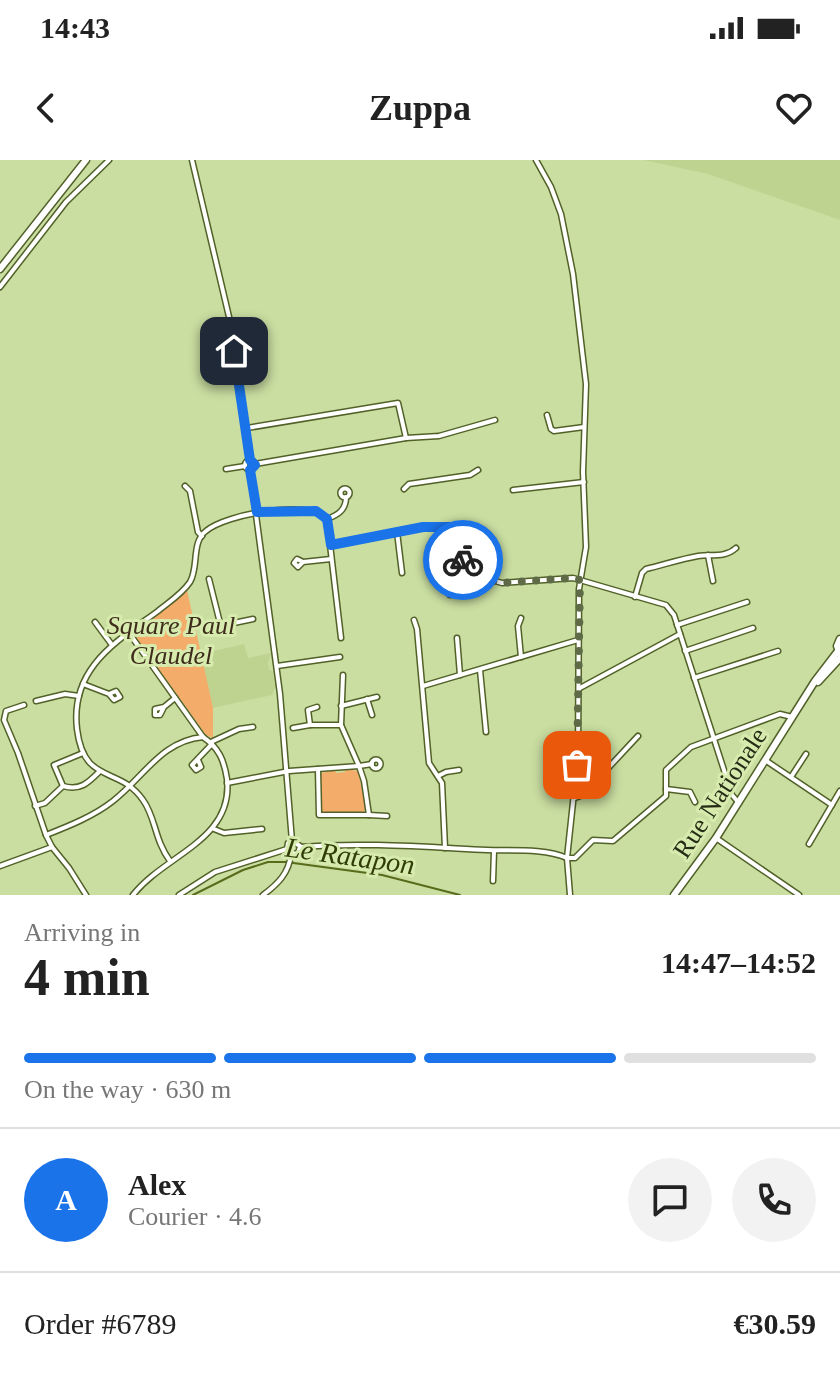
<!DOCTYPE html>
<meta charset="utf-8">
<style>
body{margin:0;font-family:Georgia,serif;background:#f2f2f2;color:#222;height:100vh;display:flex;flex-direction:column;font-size:30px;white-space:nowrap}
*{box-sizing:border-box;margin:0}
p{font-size:26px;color:#767676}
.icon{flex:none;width:44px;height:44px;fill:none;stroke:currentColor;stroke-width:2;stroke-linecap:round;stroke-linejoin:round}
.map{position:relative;height:735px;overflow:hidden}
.drawer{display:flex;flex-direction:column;background:#fff;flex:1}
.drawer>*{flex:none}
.pin{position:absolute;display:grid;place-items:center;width:68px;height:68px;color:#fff;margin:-34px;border-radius:16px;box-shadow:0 4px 12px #0006}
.courier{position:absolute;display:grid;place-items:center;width:80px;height:80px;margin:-40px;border:6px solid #1a73e8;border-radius:50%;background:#fff;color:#222;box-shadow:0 2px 10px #0007}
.summary em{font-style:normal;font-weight:700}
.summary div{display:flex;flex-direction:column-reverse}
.summary{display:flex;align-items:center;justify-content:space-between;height:136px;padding:0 24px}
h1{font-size:52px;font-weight:700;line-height:60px}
.bar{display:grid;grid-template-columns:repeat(4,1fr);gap:12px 8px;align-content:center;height:96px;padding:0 24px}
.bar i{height:10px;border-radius:6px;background:#e0e0e0}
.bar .on{background:#1a73e8}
.bar p{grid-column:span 4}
.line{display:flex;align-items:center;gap:20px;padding:0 24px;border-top:2px solid #e0e0e0}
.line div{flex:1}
.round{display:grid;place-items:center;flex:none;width:84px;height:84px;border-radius:42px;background:#f2f2f2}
.status{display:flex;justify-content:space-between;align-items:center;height:56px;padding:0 40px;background:#fff;direction:ltr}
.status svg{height:22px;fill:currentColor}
header{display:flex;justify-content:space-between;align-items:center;height:104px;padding:0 24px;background:#fff;font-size:36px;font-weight:700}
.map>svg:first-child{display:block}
</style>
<div class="status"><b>14:43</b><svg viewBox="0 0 49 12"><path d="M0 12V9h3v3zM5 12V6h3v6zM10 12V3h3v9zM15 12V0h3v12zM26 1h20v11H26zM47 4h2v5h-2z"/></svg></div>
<header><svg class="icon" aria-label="back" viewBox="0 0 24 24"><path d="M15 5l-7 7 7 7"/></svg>Zuppa<svg class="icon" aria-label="heart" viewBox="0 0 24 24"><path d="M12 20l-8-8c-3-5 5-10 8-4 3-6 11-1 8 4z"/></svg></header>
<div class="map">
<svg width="840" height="735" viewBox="0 0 840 735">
<rect width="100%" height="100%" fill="#cadea1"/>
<!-- built -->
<g fill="#bdd38f">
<path d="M644,0H840V60L708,14Z"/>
<path d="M244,484L248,498L271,493L268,503L269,509L273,512L275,527L272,535L212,548L201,494Z"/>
</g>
<!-- green -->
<g fill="#f4ac6b">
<path d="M187,430L213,548V578L206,575L135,476V470Z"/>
<path d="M345,609L358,611L366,649L361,654L323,653L320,648L321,613L335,610L336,613L345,612Z"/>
</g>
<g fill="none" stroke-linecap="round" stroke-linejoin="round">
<!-- stream -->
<path stroke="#576b1a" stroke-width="2" d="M193,735L243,710L268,702H286L382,715L460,735"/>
<!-- street casing -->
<g stroke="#516128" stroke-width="7">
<g id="street">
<path d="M192,0L230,161L250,300"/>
<path d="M536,0L551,27L561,54L573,114L586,224L583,312L586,387L579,429L578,596L567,698L570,735"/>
<path d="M0,127L66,42L109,0"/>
<path d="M547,255L551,269L554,271L584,267"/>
<path d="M247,268L398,243L406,278L255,304"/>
<path d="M406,278L439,276L495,260"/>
<circle cx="250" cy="305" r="5"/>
<path d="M226,309L245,306"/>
<path d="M250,310L280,534L292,681"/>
<path d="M185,326L190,331L198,372L202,376"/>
<circle cx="345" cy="333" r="4.5"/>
<path d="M404,329L409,324L470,315L478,310"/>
<path d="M513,330L584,322"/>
<path d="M327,359L341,478"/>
<path d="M327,359C338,355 346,350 346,337"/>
<path d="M397,372L402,413"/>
<path d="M331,385C358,380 437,358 459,369C464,384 458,406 470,418H485L502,423L573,418L666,445L674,455L732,635L739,643"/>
<path d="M708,395L713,421"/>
<path d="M303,402L298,407L294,403L297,399L303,402L331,399"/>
<path d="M209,419L220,463L229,464L253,459"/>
<path d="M450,435L449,420L467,418"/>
<path d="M635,437L642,413L646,409C663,405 681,399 698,396C712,394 725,398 736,388"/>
<path d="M414,460L417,469L429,603L442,623L445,688"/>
<path d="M95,462L112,485"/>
<path d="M677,465L747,442"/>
<path d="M129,473L203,577"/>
<path d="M457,478L460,515"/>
<path d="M685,491L753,468"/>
<path d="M521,497L518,466L521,458"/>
<path d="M277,506L340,497"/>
<path d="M480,510L486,572"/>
<path d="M694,518L778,491"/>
<path d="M83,524L109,534L114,540L120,537L116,531L109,534"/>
<path d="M423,526L578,480"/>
<path d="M580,528L680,474"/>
<path d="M367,539L372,555"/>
<path d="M36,541L65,534L79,536"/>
<path d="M24,545L6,551L4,560L18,593L46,675L52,687L69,708L86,735"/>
<path d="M341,546L377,537"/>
<path d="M164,547L160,555H155V549L164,547L175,538"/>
<path d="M317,547L308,550L310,565H341"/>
<path d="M293,568L310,565"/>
<path d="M211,582L239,569L253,567"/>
<path d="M83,593L54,605L63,626C80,631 88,623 99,612"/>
<circle cx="376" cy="604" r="4.5"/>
<path d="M198,600L201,607L196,610L192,605L212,584"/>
<path d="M765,600L832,645"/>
<path d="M318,609L319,655H369L364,621L359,606L372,604"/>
<path d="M438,616L446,612L459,610"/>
<path d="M791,617L806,594"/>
<path d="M227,623L289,611L359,606L341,565L343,515"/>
<path d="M666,629L690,632L695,642"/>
<path d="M575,638L583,635L638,576"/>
<path d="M35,646L45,643L63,626"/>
<path d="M369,655L387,656"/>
<path d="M214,669L224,673L262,669"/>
<path d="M46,675C69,666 94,656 113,641C144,617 161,581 203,577C219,588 224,600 227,619C234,680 164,695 133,735"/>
<path d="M716,678L799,735"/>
<path d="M809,684L840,631"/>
<path d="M300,687C362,682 425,687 487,690C511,691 544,688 567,698"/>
<path d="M287,689L288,683L292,681L300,686"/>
<path d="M287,689L294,694L298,693L300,687"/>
<path d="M567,698H575L593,680L613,681L666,636V610L691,587L780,554L792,557"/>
<path d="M170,701C154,679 156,658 143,640C119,605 84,626 77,569C70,508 116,482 158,451C169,442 182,434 190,422C199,407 191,382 206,371C226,354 309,339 327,359"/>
<path d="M0,706L52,687"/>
<path d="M493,721L494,691"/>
<path d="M179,735L215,712L287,689"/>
<path d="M263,735C278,724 289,713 291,694"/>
</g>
</g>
<!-- secondary casing -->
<g stroke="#516128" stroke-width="9">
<g id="secondary">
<path d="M0,109L86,0"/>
<path d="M840,479L837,486L840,494"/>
<path d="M818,522L840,498"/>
<path d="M674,735L716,678L815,521L838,491"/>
</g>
</g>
<!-- street -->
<use href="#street" stroke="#fff" stroke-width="4"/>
<!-- secondary -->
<use href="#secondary" stroke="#fff" stroke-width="6"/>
</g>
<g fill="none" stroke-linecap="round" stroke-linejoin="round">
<!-- done -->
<path stroke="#5f6b47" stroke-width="8" stroke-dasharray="0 14.4" d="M463,400L466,415L502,423L573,418L580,420L577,605"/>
<!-- route -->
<path stroke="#1a73e8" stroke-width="10" d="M234,191L250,300L255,305L250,310L257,352L316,351L327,359L331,385L423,367H456L461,375L463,400"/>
</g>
<g text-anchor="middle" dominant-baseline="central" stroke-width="6" stroke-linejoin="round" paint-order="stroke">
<!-- park labels -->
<g font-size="26" font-style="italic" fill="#3f2d1c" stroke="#d7ebae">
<text x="171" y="465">Square Paul<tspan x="171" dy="30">Claudel</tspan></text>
</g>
<!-- street labels -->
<g font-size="26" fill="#262d16" stroke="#d7ebae">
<text transform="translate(720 633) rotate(-57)">Rue Nationale</text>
</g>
<!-- water labels -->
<g font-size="28" font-style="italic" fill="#303d06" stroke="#d7ebae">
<text transform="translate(350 696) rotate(8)">Le Ratapon</text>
</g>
</g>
</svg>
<div class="pin" style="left:577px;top:605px;background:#ea580c"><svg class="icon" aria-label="bag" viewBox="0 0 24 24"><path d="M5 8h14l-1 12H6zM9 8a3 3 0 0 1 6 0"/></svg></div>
<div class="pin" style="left:234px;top:191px;background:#1f2937"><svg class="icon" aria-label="home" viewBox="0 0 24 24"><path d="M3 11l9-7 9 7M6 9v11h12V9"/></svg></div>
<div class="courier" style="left:463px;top:400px"><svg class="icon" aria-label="bike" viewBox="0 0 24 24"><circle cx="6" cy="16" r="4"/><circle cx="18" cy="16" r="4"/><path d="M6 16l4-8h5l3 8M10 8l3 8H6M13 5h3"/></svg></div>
</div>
<section class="drawer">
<div class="summary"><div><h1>4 min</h1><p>Arriving in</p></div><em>14:47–14:52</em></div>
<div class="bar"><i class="on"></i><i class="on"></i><i class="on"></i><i></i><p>On the way · 630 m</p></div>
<div class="line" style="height:144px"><b class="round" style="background:#1a73e8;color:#fff">A</b><div><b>Alex</b><p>Courier · 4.6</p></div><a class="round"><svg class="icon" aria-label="chat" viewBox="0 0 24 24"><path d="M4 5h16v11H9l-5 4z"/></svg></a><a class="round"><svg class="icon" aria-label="phone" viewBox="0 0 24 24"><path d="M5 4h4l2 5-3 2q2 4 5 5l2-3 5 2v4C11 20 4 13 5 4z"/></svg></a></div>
<div class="line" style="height:104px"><div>Order #6789</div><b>€30.59</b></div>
</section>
